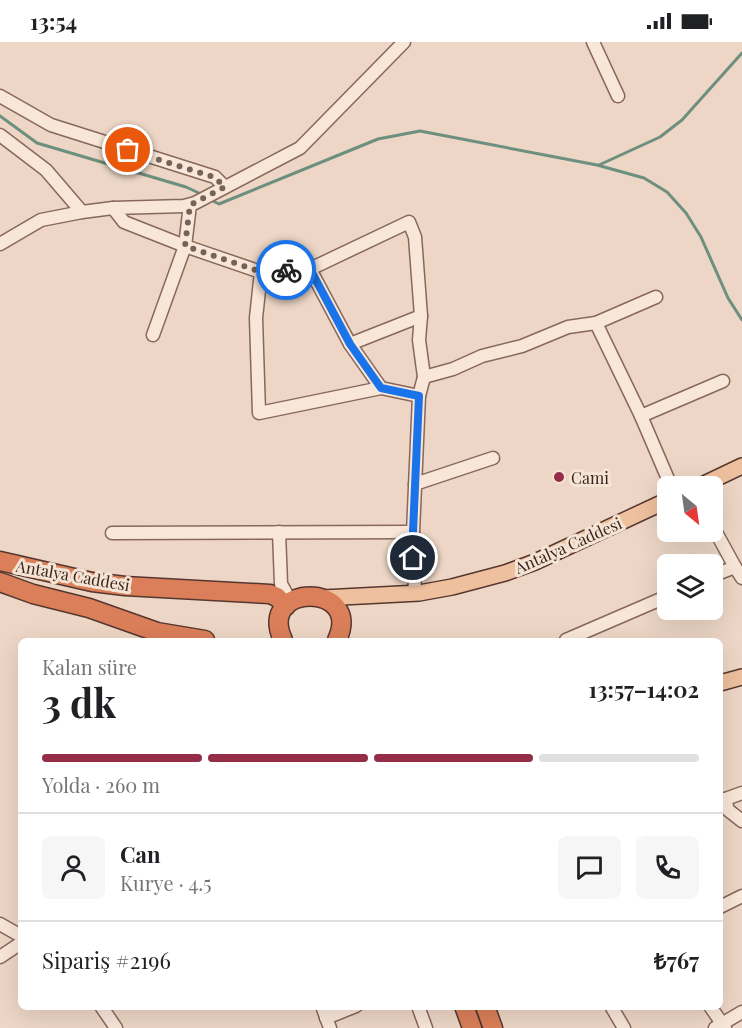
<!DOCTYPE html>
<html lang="tr">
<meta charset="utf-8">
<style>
body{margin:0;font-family:"Playfair Display",serif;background:#f6f6f6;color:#202124;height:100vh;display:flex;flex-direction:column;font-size:22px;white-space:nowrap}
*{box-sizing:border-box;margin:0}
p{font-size:20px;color:#757577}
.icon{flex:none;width:33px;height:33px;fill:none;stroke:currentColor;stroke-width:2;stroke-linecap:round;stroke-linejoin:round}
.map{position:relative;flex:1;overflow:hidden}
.drawer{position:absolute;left:18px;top:596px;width:705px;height:372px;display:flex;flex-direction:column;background:#fff;border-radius:9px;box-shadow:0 6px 24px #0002}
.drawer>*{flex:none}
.needle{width:39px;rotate:151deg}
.fabs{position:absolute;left:657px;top:434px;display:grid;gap:12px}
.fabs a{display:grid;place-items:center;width:66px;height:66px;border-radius:9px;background:#fff;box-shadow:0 6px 24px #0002;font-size:30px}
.pin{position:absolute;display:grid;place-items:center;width:51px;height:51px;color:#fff;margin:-26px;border:3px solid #fff;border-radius:50%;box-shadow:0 2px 6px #0007}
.courier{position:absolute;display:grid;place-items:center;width:60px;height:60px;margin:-30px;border:4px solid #1a73e8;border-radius:50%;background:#fff;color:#222;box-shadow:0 2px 8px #0007}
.overview em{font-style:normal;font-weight:700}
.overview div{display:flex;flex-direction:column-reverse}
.overview{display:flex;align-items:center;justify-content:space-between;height:102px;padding:0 24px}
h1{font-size:39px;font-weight:700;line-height:45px}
.bar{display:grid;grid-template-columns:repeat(4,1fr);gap:9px 6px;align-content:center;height:72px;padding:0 24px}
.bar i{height:8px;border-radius:4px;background:#e0e0e0}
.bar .on{background:#952d49}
.bar p{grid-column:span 4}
.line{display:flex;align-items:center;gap:15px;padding:0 24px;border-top:2px solid #e0e0e0}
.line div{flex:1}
.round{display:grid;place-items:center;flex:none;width:63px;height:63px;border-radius:9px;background:#f6f6f6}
.status{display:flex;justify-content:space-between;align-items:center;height:42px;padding:0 30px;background:#fff;direction:ltr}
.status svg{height:16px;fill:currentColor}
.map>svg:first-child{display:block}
</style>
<div class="status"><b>13:54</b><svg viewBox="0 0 49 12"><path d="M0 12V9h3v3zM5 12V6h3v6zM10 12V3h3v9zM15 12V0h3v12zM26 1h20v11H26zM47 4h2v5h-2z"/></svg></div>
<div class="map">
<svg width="742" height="986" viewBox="0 0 742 986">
<rect width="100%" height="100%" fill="#edd6c5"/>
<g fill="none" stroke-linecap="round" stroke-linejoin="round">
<!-- stream -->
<g stroke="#6d8f7e" stroke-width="3">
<path d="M0,74L37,101L186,145L201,152"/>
<path d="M599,123L660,95L682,78L742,11"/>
<path d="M209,157L219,162L378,97L420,89L597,123L644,136L667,150L686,171L701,195L728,256L742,278"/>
</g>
<!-- minor casing -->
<g stroke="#88675c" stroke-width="15">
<g id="minor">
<path d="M593,0L618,54"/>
<path d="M0,54L51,83L215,135L225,145"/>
<path d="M0,93L46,128L82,170"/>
<path d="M113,166L124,180L185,204L261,230L310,227L350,302L381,346L419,354"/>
<path d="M0,202L41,178L82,170L113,166L184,164L195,161L300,106L404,0"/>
<path d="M310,227L409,180L415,195L421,274L419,298L424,335L419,354L413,490L415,551"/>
<path d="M261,230L256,276L259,371L381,346"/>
<path d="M596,281L641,374L671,444"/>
<path d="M153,293L185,204L190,163"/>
<path d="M350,302L421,274"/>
<path d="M424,335L453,327L482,314L522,304L568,285L596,281L656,255"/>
<path d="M641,374L723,339"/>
<path d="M415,442L493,416"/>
<path d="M712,483L735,525L712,534"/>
<path d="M279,490L281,542L291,560"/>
<path d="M112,491L413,490"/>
<path d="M735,525L742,536"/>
<path d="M566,598L668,554"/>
<path d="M725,757L728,768L742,779"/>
<path d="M720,759L742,751"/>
<path d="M720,865L742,854"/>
<path d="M0,882L21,894"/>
<path d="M0,915L21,901"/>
<path d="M101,964L116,986"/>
<path d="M322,964L330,986"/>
<path d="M418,964L426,986"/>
<path d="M611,964L624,986"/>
<path d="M710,964L725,986"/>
<path d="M326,976L356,964"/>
<path d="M715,986L742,970"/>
</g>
</g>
<!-- major casing -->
<g stroke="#553730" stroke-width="18">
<g id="major">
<path d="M700,444L742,424"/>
<path d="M323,556L419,551L452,545L505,531L535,520L668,458"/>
<path d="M720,641L742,635"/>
</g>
</g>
<!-- highway casing -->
<g stroke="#553730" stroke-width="21">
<g id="highway">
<path d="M0,519L92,540L125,544L270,552L277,555L286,564"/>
<path d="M0,540L33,552L89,566L157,590L205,598"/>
<path d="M283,598C256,540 364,540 337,598"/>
<path d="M464,964L472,986"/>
<path d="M485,964L493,986"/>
</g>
</g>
<!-- minor -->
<use href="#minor" stroke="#f8e6d8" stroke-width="12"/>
<!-- major -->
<use href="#major" stroke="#efc09e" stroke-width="15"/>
<!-- highway -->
<use href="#highway" stroke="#da7f59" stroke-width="18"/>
</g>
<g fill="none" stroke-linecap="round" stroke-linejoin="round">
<!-- done -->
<path stroke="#776259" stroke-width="6" stroke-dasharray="0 10.8" d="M128,108L214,135L225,145L190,163L185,204L261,230L286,228"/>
<!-- route -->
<path stroke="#1a73e8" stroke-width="8" d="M286,228L310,227L350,302L381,346L419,354L413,490V516"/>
</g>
<!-- markers -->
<circle fill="#952d49" stroke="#f5e3d4" stroke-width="2" cx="559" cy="435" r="6"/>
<g text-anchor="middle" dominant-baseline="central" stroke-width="6" stroke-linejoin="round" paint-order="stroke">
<!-- poi labels -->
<g font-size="16" fill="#38241f" stroke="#f5e3d4" text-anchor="start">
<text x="571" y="435">Cami</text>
</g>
<!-- street labels -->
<g font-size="16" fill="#38241f" stroke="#f5e3d4">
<text transform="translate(568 503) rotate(-24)">Antalya Caddesi</text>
<text transform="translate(73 533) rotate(10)">Antalya Caddesi</text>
</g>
</g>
</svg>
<div class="fabs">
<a><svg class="needle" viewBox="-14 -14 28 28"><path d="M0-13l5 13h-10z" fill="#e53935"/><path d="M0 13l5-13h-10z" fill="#757577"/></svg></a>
<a><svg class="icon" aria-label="layers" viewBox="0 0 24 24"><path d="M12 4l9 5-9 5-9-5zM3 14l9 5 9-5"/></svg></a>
</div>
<div class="pin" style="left:128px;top:108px;background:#ea580c"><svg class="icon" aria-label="bag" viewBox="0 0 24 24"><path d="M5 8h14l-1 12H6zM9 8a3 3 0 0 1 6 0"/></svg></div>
<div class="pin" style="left:413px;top:516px;background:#1f2937"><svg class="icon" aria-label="home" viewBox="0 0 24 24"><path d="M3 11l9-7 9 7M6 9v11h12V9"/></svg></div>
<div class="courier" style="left:286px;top:228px"><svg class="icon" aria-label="bike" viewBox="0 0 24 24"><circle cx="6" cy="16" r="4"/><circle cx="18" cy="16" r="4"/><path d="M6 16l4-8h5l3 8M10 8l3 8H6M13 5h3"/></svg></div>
<section class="drawer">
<div class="overview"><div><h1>3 dk</h1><p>Kalan süre</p></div><em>13:57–14:02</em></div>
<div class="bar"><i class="on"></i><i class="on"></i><i class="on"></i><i></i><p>Yolda · 260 m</p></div>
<div class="line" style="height:108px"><a class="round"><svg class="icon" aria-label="person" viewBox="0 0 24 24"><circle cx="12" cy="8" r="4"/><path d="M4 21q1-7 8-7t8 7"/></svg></a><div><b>Can</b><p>Kurye · 4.5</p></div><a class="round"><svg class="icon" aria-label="chat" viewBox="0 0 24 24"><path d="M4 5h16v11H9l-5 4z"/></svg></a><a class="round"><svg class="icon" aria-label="phone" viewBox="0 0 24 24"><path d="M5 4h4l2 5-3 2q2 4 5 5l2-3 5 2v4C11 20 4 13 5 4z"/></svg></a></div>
<div class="line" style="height:78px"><div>Sipariş #2196</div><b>₺767</b></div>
</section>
</div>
